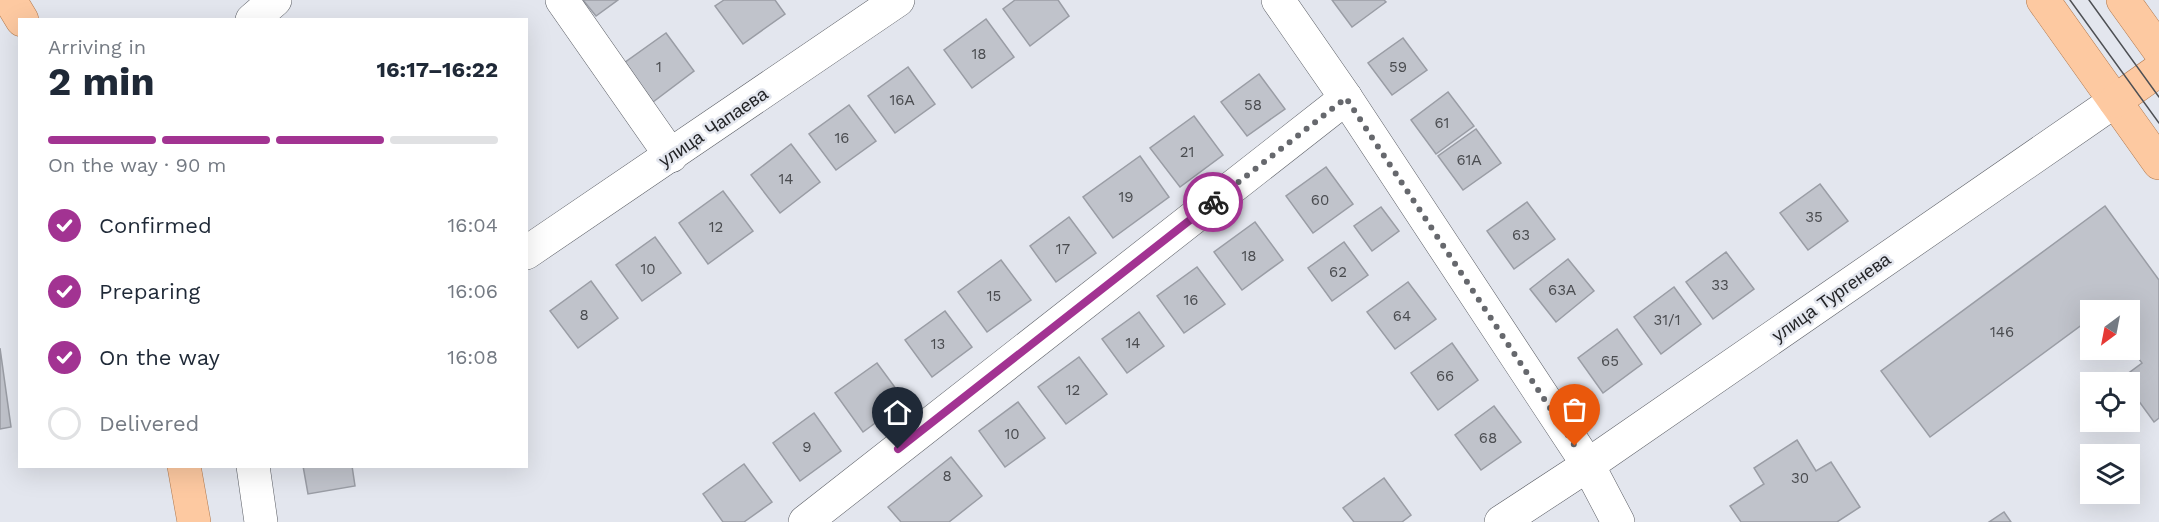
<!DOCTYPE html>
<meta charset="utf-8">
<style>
body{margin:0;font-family:"Work Sans",sans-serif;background:#f6f6f7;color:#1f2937;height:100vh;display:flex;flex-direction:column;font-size:22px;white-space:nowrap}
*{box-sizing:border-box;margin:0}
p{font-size:20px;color:#747a83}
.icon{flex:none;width:33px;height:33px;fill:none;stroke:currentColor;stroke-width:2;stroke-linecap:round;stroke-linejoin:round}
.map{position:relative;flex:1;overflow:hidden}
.details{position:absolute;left:18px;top:18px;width:510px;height:450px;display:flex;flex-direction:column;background:#fff;border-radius:0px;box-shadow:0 6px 24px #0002}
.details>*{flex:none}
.needle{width:39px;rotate:212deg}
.tools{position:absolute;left:2080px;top:300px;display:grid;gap:12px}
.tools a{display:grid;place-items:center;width:60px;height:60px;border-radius:0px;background:#fff;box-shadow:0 6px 24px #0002;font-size:30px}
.pin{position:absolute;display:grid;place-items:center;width:51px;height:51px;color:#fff;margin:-62px -26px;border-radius:50% 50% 50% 0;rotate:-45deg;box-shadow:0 0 6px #0007}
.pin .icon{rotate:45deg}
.courier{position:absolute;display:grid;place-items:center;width:60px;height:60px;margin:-30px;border:4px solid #a23392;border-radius:50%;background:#fff;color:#222;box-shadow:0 2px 8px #0007}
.head em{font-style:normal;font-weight:700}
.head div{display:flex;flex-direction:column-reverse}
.head{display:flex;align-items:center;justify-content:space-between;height:102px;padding:0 30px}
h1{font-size:39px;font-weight:700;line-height:45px}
.bar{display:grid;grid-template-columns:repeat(4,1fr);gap:9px 6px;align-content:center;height:72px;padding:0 30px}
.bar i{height:8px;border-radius:4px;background:#e0e1e3}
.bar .on{background:#a23392}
.bar p{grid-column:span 4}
ol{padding:0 30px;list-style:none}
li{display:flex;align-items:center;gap:18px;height:66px}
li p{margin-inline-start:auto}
li .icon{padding:6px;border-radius:50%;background:#a23392;color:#fff;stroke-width:4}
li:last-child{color:#747a83}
li i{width:33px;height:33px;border:3px solid #e0e1e3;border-radius:50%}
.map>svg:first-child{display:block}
</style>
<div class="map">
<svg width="2159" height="522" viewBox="0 0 2159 522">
<rect width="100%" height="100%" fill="#e3e6ee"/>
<!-- building -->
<g fill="#c0c3cb" stroke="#9a9da5" stroke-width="1.5">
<path d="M583,0H618L596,16Z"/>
<path d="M724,0H775L785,14L743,44L715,6Z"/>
<path d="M1015,0H1058L1069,16L1030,46L1003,9Z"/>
<path d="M1332,0H1384L1386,2L1352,27Z"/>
<path d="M986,19L1014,57L972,88L944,50Z"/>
<path d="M666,33L694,71L653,102L624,63Z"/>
<path d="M1403,38L1427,70L1392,95L1368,63Z"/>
<path d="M908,67L935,104L895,133L868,96Z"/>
<path d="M1259,74L1285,109L1247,136L1221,102Z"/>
<path d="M1448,92L1474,126L1436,154L1411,120Z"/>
<path d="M849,105L876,141L836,170L809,134Z"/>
<path d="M1194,116L1223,155L1180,187L1150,148Z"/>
<path d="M1476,129L1501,163L1463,190L1438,156Z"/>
<path d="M791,144L820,182L780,213L751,175Z"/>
<path d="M1140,156L1169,197L1113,238L1083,197Z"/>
<path d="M1326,167L1353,204L1313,233L1286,196Z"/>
<path d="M1820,184L1848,221L1808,250L1780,213Z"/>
<path d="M723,191L753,231L708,264L679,223Z"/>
<path d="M1527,202L1555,239L1514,269L1487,231Z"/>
<path d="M2105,206L2159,280V418L2154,422L2130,389V382H2125L2122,378L2142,363L2130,347V310H2091V318L1930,437L1881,371Z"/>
<path d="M1381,207L1399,231L1372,251L1354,226Z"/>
<path d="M1069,217L1096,253L1056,282L1030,246Z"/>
<path d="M1255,222L1283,260L1242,290L1214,252Z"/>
<path d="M655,237L681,273L642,301L616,265Z"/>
<path d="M1344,242L1368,275L1332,301L1308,268Z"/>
<path d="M1726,252L1754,289L1713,319L1686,282Z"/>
<path d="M1568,259L1594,291L1556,322L1530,289Z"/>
<path d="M1001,260L1031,300L987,332L958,292Z"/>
<path d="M1197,267L1225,304L1184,333L1157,296Z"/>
<path d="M591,281L618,318L578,348L550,311Z"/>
<path d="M1408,282L1436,319L1395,349L1367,312Z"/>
<path d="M1674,287L1701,324L1661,354L1634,317Z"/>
<path d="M945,311L972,347L932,377L905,340Z"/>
<path d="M1139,312L1164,346L1127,373L1102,339Z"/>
<path d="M1617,329L1642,364L1603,393L1578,358Z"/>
<path d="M1452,343L1478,380L1438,410L1411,373Z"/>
<path d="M0,348L11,427L0,429Z"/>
<path d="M1079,357L1107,394L1066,424L1038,387Z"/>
<path d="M877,363L905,401L863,432L835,393Z"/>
<path d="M1018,402L1045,438L1005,467L979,431Z"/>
<path d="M1494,406L1521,442L1481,470L1455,435Z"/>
<path d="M814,413L841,451L800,481L773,443Z"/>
<path d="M1797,440L1816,471L1831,462L1860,507L1837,522H1741L1730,506L1764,484L1754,468Z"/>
<path d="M951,457L982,496L949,522H901L888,507Z"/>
<path d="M744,464L772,502L744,522H723L703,494Z"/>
<path d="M303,466H352L355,486L308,494Z"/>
<path d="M1384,478L1411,515L1402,522H1354L1343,508Z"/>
<path d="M2004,512L2011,522H1989Z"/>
</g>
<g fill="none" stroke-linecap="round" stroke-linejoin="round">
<!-- minor casing -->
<g stroke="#5b5e65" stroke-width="34">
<g id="minor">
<path d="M562,0L671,156"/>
<path d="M1278,0L1346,98L1588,465L1618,522"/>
<path d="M252,20L275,0"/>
<path d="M526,253L898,0"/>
<path d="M253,466L261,522"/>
<path d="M805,522L1346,98"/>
<path d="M1501,522L1588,465L2115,101"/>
</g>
</g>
<!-- major casing -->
<g stroke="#b0784d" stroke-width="34">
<g id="major">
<path d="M10,0L22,20"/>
<path d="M2043,0L2159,163"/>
<path d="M2123,0L2159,50"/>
<path d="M2115,101L2159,70"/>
<path d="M184,466L194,522"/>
</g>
</g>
<!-- minor -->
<use href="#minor" stroke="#fff" stroke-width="33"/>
<!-- major -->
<use href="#major" stroke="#fdc9a1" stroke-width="33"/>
<!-- tram -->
<g stroke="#4e5054" stroke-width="1.5">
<path d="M2070,0L2159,123"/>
<path d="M2089,0L2159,97"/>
</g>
</g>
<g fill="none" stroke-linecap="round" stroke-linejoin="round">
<!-- done -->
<path stroke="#66686d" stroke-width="6" stroke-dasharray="0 10.8" d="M1213,202L1346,98L1575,446"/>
<!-- route -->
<path stroke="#a23392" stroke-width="8" d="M898,449L1213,202"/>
</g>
<g text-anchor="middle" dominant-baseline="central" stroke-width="5" stroke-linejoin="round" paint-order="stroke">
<!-- number labels -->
<g font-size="15" fill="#4a4c50">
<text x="979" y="54">18</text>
<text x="659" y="67">1</text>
<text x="1398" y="67">59</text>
<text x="902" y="100">16А</text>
<text x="1253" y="105">58</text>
<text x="1442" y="123">61</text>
<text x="842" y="138">16</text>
<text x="1187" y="152">21</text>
<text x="1469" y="160">61А</text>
<text x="786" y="179">14</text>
<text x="1126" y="197">19</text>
<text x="1320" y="200">60</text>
<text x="1814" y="217">35</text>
<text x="716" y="227">12</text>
<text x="1521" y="235">63</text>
<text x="1063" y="249">17</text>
<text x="1249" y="256">18</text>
<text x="648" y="269">10</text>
<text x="1338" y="272">62</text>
<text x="1720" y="285">33</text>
<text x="1562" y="290">63А</text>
<text x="994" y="296">15</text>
<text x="1191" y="300">16</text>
<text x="584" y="315">8</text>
<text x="1402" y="316">64</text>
<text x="1667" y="320">31/1</text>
<text x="2002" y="332">146</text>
<text x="1133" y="343">14</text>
<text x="938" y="344">13</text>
<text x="1610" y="361">65</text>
<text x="1445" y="376">66</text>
<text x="1073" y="390">12</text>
<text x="1012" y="434">10</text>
<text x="1488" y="438">68</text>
<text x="807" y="447">9</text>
<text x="947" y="476">8</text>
<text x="1800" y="478">30</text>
</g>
<!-- street labels -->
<g font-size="18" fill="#232427" stroke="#e3e6ee">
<text transform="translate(713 127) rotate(-34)">улица Чапаева</text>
<text transform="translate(1831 297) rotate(-35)">улица Тургенева</text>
</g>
</g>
</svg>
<div class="tools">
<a><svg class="needle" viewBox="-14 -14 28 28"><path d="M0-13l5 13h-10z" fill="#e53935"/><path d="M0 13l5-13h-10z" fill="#747a83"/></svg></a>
<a><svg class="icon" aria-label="locate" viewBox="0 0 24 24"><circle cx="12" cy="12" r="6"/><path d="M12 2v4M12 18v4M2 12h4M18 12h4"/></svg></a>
<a><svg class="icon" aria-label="layers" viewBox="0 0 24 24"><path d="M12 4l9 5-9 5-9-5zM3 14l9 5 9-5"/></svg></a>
</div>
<div class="pin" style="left:1575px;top:446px;background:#ea580c"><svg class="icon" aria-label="bag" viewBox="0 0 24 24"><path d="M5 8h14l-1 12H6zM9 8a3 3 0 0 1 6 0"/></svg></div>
<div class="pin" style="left:898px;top:449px;background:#1f2937"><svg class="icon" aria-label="home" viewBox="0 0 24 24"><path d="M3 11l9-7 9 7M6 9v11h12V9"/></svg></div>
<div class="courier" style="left:1213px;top:202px"><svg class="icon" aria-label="bike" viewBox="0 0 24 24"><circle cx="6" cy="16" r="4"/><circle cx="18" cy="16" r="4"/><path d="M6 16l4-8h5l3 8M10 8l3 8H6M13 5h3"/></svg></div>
<section class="details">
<div class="head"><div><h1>2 min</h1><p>Arriving in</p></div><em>16:17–16:22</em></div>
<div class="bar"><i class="on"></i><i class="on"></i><i class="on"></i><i></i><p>On the way · 90 m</p></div>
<ol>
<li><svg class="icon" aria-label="check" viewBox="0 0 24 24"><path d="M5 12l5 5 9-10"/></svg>Confirmed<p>16:04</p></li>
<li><svg class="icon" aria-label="check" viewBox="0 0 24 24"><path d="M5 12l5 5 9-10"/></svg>Preparing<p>16:06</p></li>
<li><svg class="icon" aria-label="check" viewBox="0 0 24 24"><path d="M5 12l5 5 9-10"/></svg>On the way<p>16:08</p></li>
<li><i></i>Delivered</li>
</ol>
</section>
</div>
